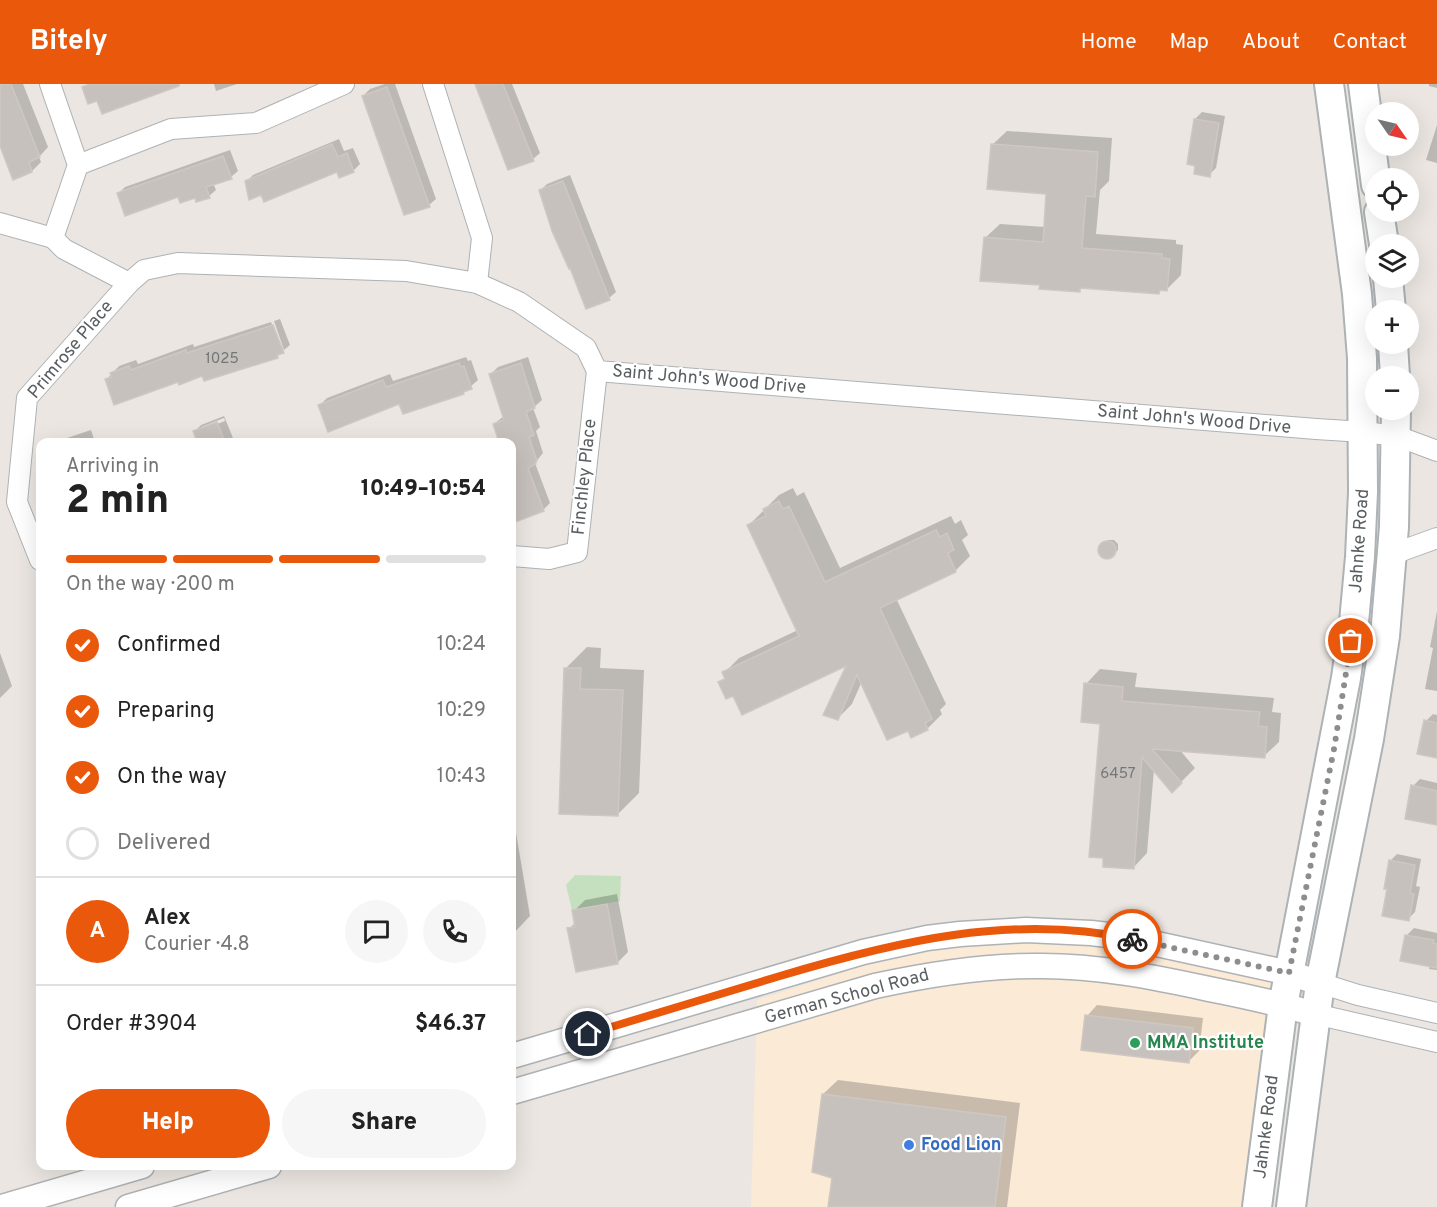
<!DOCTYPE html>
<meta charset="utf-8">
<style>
body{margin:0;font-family:Overpass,sans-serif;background:#f6f6f6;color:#222;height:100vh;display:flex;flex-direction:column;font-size:22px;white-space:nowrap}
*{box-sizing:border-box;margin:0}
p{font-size:20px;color:#767676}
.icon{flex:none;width:33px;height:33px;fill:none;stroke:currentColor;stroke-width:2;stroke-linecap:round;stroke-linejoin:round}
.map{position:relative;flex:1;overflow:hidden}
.side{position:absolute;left:36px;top:354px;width:480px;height:732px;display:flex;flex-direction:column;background:#fff;border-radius:12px;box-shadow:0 6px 24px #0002}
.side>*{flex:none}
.needle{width:39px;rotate:124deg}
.buttons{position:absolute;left:1365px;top:18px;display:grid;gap:12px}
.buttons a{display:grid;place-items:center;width:54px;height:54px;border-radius:50%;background:#fff;box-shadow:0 6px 24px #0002;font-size:30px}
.pin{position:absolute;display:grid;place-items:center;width:51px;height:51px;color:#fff;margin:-26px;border:3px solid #fff;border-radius:50%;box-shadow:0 2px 6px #0007}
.courier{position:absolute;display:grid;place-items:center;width:60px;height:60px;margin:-30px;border:4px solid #ea580c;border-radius:50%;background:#fff;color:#222;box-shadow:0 2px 8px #0007}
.overview em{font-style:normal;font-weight:800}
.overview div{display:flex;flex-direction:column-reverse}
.overview{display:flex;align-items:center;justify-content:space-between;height:102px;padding:0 30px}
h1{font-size:39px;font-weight:800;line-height:45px}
.bar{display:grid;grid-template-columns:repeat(4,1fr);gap:9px 6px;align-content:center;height:72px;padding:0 30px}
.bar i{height:8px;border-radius:4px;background:#e0e0e0}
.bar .selected{background:#ea580c}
.bar p{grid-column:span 4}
.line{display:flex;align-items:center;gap:15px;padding:0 30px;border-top:2px solid #e0e0e0}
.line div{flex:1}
.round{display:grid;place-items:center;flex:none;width:63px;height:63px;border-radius:32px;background:#f6f6f6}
ol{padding:0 30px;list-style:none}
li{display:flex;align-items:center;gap:18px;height:66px}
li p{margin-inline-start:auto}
li .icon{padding:6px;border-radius:50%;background:#ea580c;color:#fff;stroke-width:4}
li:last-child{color:#767676}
li i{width:33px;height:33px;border:3px solid #e0e0e0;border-radius:50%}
.primary-button{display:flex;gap:12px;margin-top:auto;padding:12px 30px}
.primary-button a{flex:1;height:69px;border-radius:36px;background:#ea580c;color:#fff;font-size:24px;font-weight:800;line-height:69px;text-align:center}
.primary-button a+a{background:#f6f6f6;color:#222}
header{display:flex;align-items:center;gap:36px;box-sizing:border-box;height:84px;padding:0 30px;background:#ea580c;color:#fff}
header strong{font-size:28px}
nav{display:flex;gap:33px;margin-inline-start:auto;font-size:21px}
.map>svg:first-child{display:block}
</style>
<header>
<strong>Bitely</strong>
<nav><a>Home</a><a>Map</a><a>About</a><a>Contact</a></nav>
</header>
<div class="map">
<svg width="1437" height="1123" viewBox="0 0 1437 1123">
<rect width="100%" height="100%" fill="#ebe6e1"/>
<!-- commercial -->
<path fill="#faead6" d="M1080,845L1302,887L1267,1123H751L757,916L965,849Z"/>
<!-- green -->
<path fill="#c5e0bf" d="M575,791L621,792L620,817L572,826L566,801Z"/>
<!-- shadow -->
<g fill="#0003" fill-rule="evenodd">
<path d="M0,0H23L48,63L39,73L41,78L32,87L14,94L0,58Z"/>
<path d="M214,0H237L216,7Z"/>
<path d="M385,0H395L436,115L429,121L363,12L370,5Z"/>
<path d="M475,0H512L540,69L533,75Z"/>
<path d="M1429,0H1437V4L1429,2Z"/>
<path d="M1202,28L1225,32L1216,84L1209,91L1197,80L1195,35Z"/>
<path d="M1437,41V79L1426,76Z"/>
<path d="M1007,47L1112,54L1109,97L1100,106L1096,150L1176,156V160L1183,161L1181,191L1167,205H1162L1159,208L1083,203L1079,207L1041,200L985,154L1000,140L1045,143L1048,108L992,61Z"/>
<path d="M339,55L344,67L353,64L360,80L353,87L337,86L262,109L246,98L253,91Z"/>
<path d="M230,66L238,87L231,93L213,99L216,106L209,112L119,109L125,103Z"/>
<path d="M570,91L616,208L609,214L587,223L540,107L547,100Z"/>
<path d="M280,235L290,261L284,266L274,237Z"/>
<path d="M271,238L282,268L277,273L179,296H106L119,282L136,276L138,280L193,260L194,263Z"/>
<path d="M466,273L468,277L471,276L478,296L463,309L400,318L320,321L327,314L390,290L393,297Z"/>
<path d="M528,273L542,316L533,324L540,343L536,347L543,369L535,379L550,419L543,426L516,436L512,423V358H500L494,340L504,332L491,290L498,283Z"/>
<path d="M224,332L233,354L228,358H198L194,348L201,341ZM224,334L225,337L201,346V343Z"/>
<path d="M91,346L95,358H62L67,354Z"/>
<path d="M793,404L797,412L804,408L840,484L951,432L955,440L961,436L968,451L962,456L970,472L955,487L896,514L946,620L940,626L942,630L927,645H909L862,597L852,620L837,635L849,579L734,610L720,599L726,593L724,589L739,574L798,546L749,441L779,411Z"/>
<path d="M1108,456H1114L1118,460V466L1110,474L1104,473L1100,469V463Z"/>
<path d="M1437,527V607L1425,605L1433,564L1430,563Z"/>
<path d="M587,563L601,564L600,584L644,586L639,709L618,730L565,585Z"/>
<path d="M0,569L12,602L0,614Z"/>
<path d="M1100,585L1137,589L1135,603L1274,614L1272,628L1281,629L1279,658L1264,672L1179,665L1195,684L1181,698L1154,685L1147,769L1133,784L1102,638L1086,600Z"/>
<path d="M1433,630L1437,631V672L1426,637Z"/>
<path d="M1420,695L1437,699V739L1413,702Z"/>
<path d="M512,725L530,832L512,851Z"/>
<path d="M1397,770L1421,775L1416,802L1420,803L1415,828L1408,835L1389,804L1390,777Z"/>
<path d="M617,810L628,868L617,879L569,845L576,838L574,827L585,816Z"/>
<path d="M1414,844L1437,849V886L1429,885L1430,881L1407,851Z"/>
<path d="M1097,921L1203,934L1199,967L1188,978L1087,932Z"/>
<path d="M838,996L1020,1019L1007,1123H829L833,1093L823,1010Z"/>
</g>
<!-- building -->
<g fill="#c6c1bd" stroke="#cfc7c0" stroke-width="1.5">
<path d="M0,0H11L40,73L29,78L32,88L13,96L0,62Z"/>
<path d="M90,0H179V2L102,30L97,17L88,20L82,3Z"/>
<path d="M475,0H503L534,77L508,86Z"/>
<path d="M387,3L430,123L404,131L362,12Z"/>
<path d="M1194,35L1219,39L1210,93L1194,90L1195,82L1187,80Z"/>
<path d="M332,60L338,73L347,69L354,88L339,94L337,88L264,118L261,111L249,116L245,97Z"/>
<path d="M991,60L1098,68L1095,113L1086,112L1082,164L1162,170V174L1170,175L1167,207L1160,206L1159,210L1080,204V208L1039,205L1040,201L980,197L984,153L1043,158L1046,110L987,105Z"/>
<path d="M223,72L232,95L206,103L210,114L196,118L195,114L180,119L178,113L125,132L117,109Z"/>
<path d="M563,97L610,216L586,225L570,184L569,185L552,147L539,106Z"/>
<path d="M273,241L284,269L277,271L278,274L204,297L202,292L179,301L178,298L114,321L105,295L112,293L110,289L129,282L131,286L186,266L187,269Z"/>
<path d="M459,279L461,283L464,282L472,305L463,308L464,310L403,330L399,320L328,348L318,321L383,296L386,303Z"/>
<path d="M521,279L535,324L526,328L534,351L529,353L537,377L535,378L536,380L528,384L544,427L515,438L512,428V358H499L493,340L504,336L489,290Z"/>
<path d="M217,338L225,358H197L193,347Z"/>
<path d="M779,417L783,425L789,422L825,498L936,446L940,453L947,449L954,466L948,469L956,488L880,524L932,635L925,639L928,646L911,654L908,647L887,656L857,591L838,636L823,631L846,582L742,631L733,612L726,615L718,598L725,595L722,588L799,552L747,441L766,432L763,425Z"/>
<circle cx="1107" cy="466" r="9"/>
<path d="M564,584H581L580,605L623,606L618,732L559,730Z"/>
<path d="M1084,599L1123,603L1122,617L1260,628L1258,642L1267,643L1265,674L1152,665L1182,699L1172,709L1142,673L1134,785L1103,783V774L1089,773L1100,640L1081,638Z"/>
<path d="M1424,636L1437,639V674L1417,670Z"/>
<path d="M1411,701L1437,707V741L1405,735Z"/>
<path d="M1389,776L1415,781L1410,809L1414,810L1409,837L1382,832L1387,805H1384Z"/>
<path d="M607,820L618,880L576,888L567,844L575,843L572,826Z"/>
<path d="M1405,851L1434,856L1433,859L1437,860V884L1400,877Z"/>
<path d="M1085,931L1193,944L1189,979L1081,966Z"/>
<path d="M822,1010L1006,1033L995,1123H828L832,1094L812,1088Z"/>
</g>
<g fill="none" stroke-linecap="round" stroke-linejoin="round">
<!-- minor casing -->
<g stroke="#aeb2b5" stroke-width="22">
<g id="minor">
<path d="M50,0L78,81L53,154"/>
<path d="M433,0L482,154L477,199"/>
<path d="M78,81L171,45L256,39L344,0"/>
<path d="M0,139L53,154L64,165L129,199"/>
<path d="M512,472L549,475L577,468L597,287"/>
<path d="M1392,472L1404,466L1437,454"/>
<path d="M40,476L17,418L27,314L129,199L144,186L178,179L406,187L477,199L519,218L586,264L597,287L1316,345L1364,348L1397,352L1437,367"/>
<path d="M1320,899L1358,911L1437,929"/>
<path d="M1315,930L1437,958"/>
</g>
</g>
<!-- tertiary casing -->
<g stroke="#aeb2b5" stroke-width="27">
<g id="tertiary">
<path d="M512,972L863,868L927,854L960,850L1026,846L1091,849L1125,853L1289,889L1320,899"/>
<path d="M512,1008L875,902C930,890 985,881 1042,882C1098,882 1154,893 1209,905C1245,912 1280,920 1315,930"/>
<path d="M2,1123L142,1082"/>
<path d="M128,1123L269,1082"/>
</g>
</g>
<!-- secondary casing -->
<g stroke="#adb2b5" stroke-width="32">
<g id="secondary">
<path d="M1363,0L1376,101"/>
<path d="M1379,128L1384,160"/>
<path d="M1388,194L1391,226"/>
<path d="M1393,260L1395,292"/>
<path d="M1257,1123L1283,921L1346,594L1354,538L1360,473L1363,408L1362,274L1357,210L1329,0"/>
<path d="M1291,1123L1320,899L1369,655L1385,552L1394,443L1396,326"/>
</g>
</g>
<!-- minor -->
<use href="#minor" stroke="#fff" stroke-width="20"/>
<!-- tertiary -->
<use href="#tertiary" stroke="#fff" stroke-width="24"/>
<!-- secondary -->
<use href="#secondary" stroke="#fff" stroke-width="28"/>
</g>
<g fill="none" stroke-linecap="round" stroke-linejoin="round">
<!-- done -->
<path stroke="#8c8e8d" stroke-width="6" stroke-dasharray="0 10.8" d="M1132,855L1289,889L1334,665L1351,557"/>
<!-- route -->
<path stroke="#ea580c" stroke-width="8" d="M588,950C652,931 716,911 780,892C894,858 1012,829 1132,855"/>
</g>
<!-- markers -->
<circle fill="#2e9e5b" stroke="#fff" stroke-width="2" cx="1135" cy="959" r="6"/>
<circle fill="#3f7fe0" stroke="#fff" stroke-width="2" cx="909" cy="1061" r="6"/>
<g text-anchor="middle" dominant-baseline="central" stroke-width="4.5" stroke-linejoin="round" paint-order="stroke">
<!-- number labels -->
<g font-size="15" fill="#747777">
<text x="222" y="275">1025</text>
<text x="1118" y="690">6457</text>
</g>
<!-- street labels -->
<g font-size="18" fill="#595e60" stroke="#fff">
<text transform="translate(71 266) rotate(-50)">Primrose Place</text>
<text transform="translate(709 296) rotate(5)">Saint John's Wood Drive</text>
<text transform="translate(1194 336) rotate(5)">Saint John's Wood Drive</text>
<text transform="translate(585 393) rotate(-84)">Finchley Place</text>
<text transform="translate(1360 457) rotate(-86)">Jahnke Road</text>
<text transform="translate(847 913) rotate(-15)">German School Road</text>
<text transform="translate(1267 1043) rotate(-83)">Jahnke Road</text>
</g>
<!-- leisure labels -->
<g font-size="18" font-weight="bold" fill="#27864d" stroke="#fff" text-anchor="start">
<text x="1147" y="959">MMA Institute</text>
</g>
<!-- shop labels -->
<g font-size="18" font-weight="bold" fill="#366cbe" stroke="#fff" text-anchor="start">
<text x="921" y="1061">Food Lion</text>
</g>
</g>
</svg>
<div class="buttons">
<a><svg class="needle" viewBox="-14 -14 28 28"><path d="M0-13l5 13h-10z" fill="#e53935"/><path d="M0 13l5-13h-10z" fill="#767676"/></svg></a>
<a><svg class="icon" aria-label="locate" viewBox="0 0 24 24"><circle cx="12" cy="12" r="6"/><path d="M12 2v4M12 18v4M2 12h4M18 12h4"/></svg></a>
<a><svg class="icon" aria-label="layers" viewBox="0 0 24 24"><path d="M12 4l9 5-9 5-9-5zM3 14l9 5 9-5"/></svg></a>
<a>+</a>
<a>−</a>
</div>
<div class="pin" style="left:1351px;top:557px;background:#ea580c"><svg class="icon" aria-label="bag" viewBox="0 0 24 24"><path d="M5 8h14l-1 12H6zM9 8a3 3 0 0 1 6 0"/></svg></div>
<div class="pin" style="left:588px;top:950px;background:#1f2937"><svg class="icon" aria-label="home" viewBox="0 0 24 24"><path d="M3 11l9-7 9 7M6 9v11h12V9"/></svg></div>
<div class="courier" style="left:1132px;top:855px"><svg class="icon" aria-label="bike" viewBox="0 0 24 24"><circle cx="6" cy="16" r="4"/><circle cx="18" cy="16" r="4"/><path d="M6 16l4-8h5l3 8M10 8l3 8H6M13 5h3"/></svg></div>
<section class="side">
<div class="overview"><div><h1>2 min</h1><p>Arriving in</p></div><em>10:49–10:54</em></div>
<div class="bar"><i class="selected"></i><i class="selected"></i><i class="selected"></i><i></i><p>On the way · 200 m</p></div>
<ol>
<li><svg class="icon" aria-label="check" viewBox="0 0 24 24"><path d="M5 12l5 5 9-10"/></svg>Confirmed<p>10:24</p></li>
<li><svg class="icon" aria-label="check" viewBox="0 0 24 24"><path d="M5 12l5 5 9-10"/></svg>Preparing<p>10:29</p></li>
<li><svg class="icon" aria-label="check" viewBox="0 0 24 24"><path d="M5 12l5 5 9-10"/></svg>On the way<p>10:43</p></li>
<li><i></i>Delivered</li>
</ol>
<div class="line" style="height:108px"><b class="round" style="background:#ea580c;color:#fff">A</b><div><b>Alex</b><p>Courier · 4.8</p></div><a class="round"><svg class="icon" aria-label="chat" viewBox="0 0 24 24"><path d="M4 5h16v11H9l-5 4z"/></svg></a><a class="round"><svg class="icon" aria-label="phone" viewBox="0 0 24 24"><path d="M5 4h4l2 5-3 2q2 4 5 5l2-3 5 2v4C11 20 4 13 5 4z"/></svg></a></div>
<div class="line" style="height:78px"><div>Order #3904</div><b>$46.37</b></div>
<div class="primary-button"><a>Help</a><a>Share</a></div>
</section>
</div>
